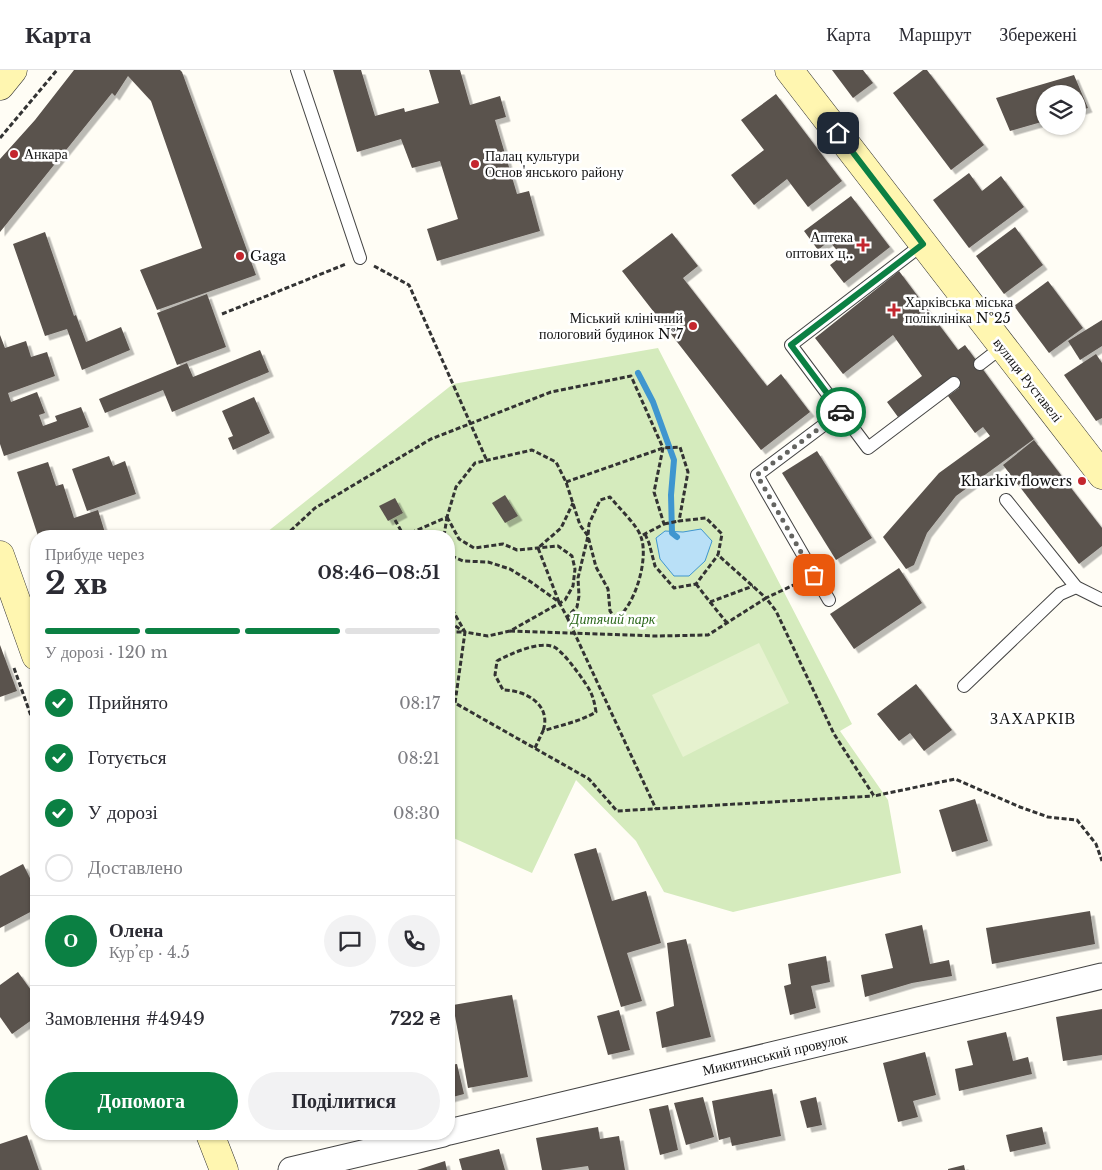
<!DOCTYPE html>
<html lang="uk">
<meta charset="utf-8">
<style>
body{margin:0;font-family:"Libre Baskerville",serif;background:#f2f2f3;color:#2b2b33;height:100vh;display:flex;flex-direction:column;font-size:19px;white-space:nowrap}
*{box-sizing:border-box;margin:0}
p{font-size:16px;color:#7c7c81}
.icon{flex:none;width:28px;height:28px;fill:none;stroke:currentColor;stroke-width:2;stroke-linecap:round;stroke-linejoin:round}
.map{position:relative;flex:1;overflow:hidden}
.side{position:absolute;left:30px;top:460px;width:425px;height:610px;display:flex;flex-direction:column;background:#fff;border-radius:20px;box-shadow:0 1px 4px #0004}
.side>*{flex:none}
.tools{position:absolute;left:1036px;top:15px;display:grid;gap:10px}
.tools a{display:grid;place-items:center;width:50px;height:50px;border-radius:50%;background:#fff;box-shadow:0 1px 4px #0004;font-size:25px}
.pin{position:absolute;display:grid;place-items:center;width:42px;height:42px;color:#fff;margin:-21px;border-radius:10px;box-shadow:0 2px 8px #0006}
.courier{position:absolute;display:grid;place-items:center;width:50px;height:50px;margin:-25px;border:4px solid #0b8043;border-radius:50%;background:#fff;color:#222;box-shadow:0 1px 6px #0007}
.head em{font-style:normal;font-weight:800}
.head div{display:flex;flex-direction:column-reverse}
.head{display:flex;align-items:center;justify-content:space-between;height:85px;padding:0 15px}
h1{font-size:32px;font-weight:800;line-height:38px}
.bar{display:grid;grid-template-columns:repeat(4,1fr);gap:8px 5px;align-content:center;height:60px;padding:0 15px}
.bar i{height:6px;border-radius:4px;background:#e1e1e2}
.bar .current{background:#0b8043}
.bar p{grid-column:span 4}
.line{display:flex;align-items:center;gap:12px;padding:0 15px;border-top:1px solid #e1e1e2}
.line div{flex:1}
.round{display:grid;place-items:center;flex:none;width:52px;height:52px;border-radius:26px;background:#f2f2f3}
ol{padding:0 15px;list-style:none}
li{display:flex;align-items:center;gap:15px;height:55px}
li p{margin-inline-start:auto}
li .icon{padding:5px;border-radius:50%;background:#0b8043;color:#fff;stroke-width:4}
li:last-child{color:#7c7c81}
li i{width:28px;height:28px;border:2px solid #e1e1e2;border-radius:50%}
.primary-button{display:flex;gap:10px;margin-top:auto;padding:10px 15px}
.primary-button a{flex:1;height:58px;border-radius:30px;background:#0b8043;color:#fff;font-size:20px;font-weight:800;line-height:58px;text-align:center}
.primary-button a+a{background:#f2f2f3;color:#2b2b33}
header{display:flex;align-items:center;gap:30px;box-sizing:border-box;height:70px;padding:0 25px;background:#fff;border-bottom:1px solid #e1e1e2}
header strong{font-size:24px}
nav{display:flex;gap:28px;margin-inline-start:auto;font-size:18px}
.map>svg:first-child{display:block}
</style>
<header>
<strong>Карта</strong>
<nav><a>Карта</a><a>Маршрут</a><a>Збережені</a></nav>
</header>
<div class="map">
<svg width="1102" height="1100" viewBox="0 0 1102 1100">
<defs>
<filter id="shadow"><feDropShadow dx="4.5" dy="4.5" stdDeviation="0" flood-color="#0004"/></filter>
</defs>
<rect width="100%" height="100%" fill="#fffdf5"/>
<!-- green -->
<path fill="#d5ebbd" d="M658,278L852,654L840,661L888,730L901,803L733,842L664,822L636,771L576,710L532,803L449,766V466H262L453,314Z"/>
<!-- pitch -->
<path fill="#e6f2cf" d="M759,573L789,633L683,687L652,625Z"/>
<!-- water -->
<path fill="#b9e0f7" stroke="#3f96cf" d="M701,459L712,471L705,491L689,506H674L660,489L656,468L665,461L683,462Z"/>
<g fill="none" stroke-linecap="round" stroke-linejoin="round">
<!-- stream -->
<path stroke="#3f96cf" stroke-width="6" d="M638,303L653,332L674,390L671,425L672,463L677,467"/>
</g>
<!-- building -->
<g fill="#5a524d" filter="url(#shadow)">
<path d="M74,0H180L182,2L256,205L157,240L140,200L202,178L151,31L128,6L115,26L112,23L0,162V89L35,50Z"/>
<path d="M333,0H361L375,46L404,38L405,42L439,33L429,0H460L470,35L500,26L506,47L495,50L517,124L529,121L540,161L437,191L427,159L458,149L440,91L412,98L401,69L357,82Z"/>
<path d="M832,0H863L873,13L853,28Z"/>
<path d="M923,0H927L984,75L951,100L893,23Z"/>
<path d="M1074,5L1088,38L1078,41V24H1045V51L1010,61L996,28Z"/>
<path d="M776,24L842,111L808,137L787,109L754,135L731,105L764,80L741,50Z"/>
<path d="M969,103L982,121L1001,106L1024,137L969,178L933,130Z"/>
<path d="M851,126L890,177L844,213L830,195L842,186L829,171L818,180L804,161Z"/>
<path d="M1015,157L1043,195L1004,224L976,186Z"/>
<path d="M45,162L74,246L76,245L86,272L121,257L130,280L82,300L67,259L45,266L13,174Z"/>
<path d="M672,163L698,196L683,208L767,316L781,304L810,342L761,380L622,201Z"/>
<path d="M899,201L958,280L965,275L1034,369L956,426L927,463L914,495L906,499L883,467L939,403L990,366L983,357L975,363L948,326L959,318L951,308L898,347L887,332L922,306L893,265L843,304L815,268Z"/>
<path d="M1048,211L1083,258L1049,283L1014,236Z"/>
<path d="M207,224L226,277L177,295L157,243Z"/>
<path d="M1102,250V276L1080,290L1068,271Z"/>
<path d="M0,265L5,278L26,271L31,287L47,282L55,306L8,323L11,332L37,322L45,343L39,345L43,356L57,351L55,346L81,337L89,357L4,386L0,374Z"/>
<path d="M260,280L269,302L172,342L163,320L105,343L99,329L187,293L193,307Z"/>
<path d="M1096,284L1102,293V348L1096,351L1064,305Z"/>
<path d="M254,327L270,363L233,380L228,368L233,366L222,341Z"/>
<path d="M1034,370L1102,458V476L1079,494L1003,395Z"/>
<path d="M817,381L872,468L836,490L782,403Z"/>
<path d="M109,386L113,396L125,391L136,424L87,441L72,399Z"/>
<path d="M48,392L56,416L63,414L74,448L98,440L106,466H38L17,402Z"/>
<path d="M505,425L518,446L505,453L492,433Z"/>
<path d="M395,428L403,443L388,451L379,436Z"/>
<path d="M899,498L922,533L854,579L830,544Z"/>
<path d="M0,575L17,621L0,627Z"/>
<path d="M916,614L952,660L924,681L910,663L899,671L877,644Z"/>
<path d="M975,729L988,771L952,782L939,740Z"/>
<path d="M596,778L612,831L646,821L661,873L627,883L642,931L621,937L574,784Z"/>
<path d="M23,794L36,820V839L0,858V806Z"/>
<path d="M1090,841L1095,874L992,894L986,858Z"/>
<path d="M922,855L930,894L949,890L952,906L912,913L865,927L861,905L893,898L885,864Z"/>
<path d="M686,869L711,967L662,978L656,942L674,936L667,873Z"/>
<path d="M826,886L830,912L811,916L816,938L790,945L784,916L791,914L788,894Z"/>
<path d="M18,902L36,927V947L12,964L0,947V915Z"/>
<path d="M512,925L528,1007L468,1018L453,935Z"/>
<path d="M1102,939V985L1063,991L1056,947Z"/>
<path d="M619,940L630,980L608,985L597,946Z"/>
<path d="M1006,962L1013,991L1028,987L1032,1004L959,1021L955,999L973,995L967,971Z"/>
<path d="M925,982L936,1025L913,1031L918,1047L898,1052L883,993Z"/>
<path d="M457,994L464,1024L449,1028V995Z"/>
<path d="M772,1019L781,1066L732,1076L730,1067L719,1070L712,1031Z"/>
<path d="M703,1027L714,1067L686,1075L674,1033Z"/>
<path d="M816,1027L822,1055L807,1058L800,1031Z"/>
<path d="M668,1035L678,1080L660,1085L649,1039Z"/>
<path d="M598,1057L600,1069L619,1066L625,1100H589L588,1096L560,1100H542L536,1068Z"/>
<path d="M1042,1057L1046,1074L1010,1082L1006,1065Z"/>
<path d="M27,1065L39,1100H0V1074Z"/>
<path d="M499,1079L505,1100H462L459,1089Z"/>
<path d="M445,1091L447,1100H417Z"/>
<path d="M964,1095L965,1100H948V1099Z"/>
</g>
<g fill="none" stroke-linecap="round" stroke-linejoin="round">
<!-- lane casing -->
<g stroke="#444" stroke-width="14">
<g id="lane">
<path d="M297,0L360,188"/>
<path d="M980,294L1002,277"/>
<path d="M841,342L868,378L954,313"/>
<path d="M1006,430L1076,517L1102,530"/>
<path d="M829,530L757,405L841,342L791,275L923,174"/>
<path d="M964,616L1060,524L1076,517"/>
</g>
</g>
<!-- street casing -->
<g stroke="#444" stroke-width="27">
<g id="street">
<path d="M449,1062L1102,906"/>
<path d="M291,1100L443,1064"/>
</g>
</g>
<!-- secondary casing -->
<g stroke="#333" stroke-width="29">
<g id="secondary">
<path d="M789,0L1102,405"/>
<path d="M0,16L13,0"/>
<path d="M0,485L36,586"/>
<path d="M210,1064L224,1100"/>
</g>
</g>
<!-- path -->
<g stroke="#333" stroke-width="3" stroke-dasharray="5 2.5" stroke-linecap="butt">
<path d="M0,68L57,0"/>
<path d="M374,196L409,215L487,391"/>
<path d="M222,244L346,194"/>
<path d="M566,412L663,378L680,377L688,402L679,451L706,448L722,464L718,485L766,528L800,512"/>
<path d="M447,447L459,469L474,478L503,474L517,480L558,476L572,486L575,499L573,516L565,530L510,561L488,566L465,562L449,534"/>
<path d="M395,450L404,466"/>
<path d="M664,454L679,451"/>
<path d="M645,464L649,473L655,496L674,518L696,514L718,485"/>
<path d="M285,466L315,438L431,369L551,322L631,306L663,378L654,422L664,454L641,466"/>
<path d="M404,466L447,447L456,417L475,393L532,380L556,392L566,412L580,455L588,466L596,497L608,519L610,541L616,549C635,536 649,489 641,467C638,456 618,437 610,427L600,430L589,454L588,466L578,508L579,526L577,537L567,547L559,532L531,512L510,499L488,492L463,491L449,485"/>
<path d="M444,466L447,447"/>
<path d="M696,514L710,532L753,516"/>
<path d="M559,532L538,478L561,458L573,433"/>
<path d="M710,532L727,553"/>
<path d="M567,547L656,739"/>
<path d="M449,552L463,561"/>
<path d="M510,561L656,566L708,565L766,528L776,541L834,664L874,726L955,709L1020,737L1048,747L1077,750L1096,774L1102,791"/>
<path d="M449,562H465L455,633L589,709L617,741L873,726"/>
<path d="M14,598L36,660"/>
<path d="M535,678L543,661C561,655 579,652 596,642C593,623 590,620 579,604C572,595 565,585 556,578C542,569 510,584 497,591L495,605L503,620C526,620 552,635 543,661"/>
</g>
<!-- lane -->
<use href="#lane" stroke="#fff" stroke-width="12"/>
<!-- street -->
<use href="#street" stroke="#fff" stroke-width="25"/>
<!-- secondary -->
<use href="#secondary" stroke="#fff6b0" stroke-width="28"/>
</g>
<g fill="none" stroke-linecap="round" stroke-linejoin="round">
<!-- done -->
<path stroke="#646461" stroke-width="5" stroke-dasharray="0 9" d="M814,505L757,405L841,342"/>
<!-- route -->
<path stroke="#0b8043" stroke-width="6" d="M838,63L923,174L791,275L841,342"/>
</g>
<!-- markers -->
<g fill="#c4262e" stroke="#fff" stroke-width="2">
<circle cx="14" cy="84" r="5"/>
<circle cx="475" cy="94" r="5"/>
<path d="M860.5 167.5h5v5h5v5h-5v5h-5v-5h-5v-5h5z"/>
<circle cx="240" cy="186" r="5"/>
<path d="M891.5 232.5h5v5h5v5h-5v5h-5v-5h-5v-5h5z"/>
<circle cx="693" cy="256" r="5"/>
<circle cx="1082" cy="411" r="5"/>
</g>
<g text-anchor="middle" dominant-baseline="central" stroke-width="5" stroke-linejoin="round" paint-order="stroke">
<!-- poi labels -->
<g font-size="14" fill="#111" stroke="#fff" text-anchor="start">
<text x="24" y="84">Анкара</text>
<text x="485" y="86">Палац культури<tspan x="485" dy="16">Основ'янського району</tspan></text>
<text x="853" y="167" text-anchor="end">Аптека<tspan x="853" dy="16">оптових ц‥</tspan></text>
<text x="250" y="186">Gaga</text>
<text x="905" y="232">Харківська міська<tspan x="905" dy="16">поліклініка №25</tspan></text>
<text x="683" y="248" text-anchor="end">Міський клінічний<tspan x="683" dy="16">пологовий будинок №7</tspan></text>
<text x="1072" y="411" text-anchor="end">Kharkiv flowers</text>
</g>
<!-- street labels -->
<g font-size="14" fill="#111" stroke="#fff">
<text transform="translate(1028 310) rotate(52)">вулиця Руставелі</text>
<text transform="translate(775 984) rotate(-13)">Микитинський провулок</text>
</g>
<!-- park labels -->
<g font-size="14" font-style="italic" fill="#2f6b1f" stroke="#fff">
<text x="613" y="549">Дитячий парк</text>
</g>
<!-- quarter labels -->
<g font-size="16" letter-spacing="1" fill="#111" stroke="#fff">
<text x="1033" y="648">ЗАХАРКІВ</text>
</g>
</g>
</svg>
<div class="tools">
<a><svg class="icon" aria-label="layers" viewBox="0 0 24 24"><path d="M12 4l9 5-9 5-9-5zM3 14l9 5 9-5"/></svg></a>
</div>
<div class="pin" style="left:814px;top:505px;background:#ea580c"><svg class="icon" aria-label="bag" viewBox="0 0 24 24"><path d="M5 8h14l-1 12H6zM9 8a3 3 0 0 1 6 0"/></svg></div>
<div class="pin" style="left:838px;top:63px;background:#1f2937"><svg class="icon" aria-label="home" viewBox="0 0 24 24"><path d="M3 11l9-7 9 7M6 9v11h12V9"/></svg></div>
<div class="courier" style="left:841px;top:342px"><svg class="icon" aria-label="car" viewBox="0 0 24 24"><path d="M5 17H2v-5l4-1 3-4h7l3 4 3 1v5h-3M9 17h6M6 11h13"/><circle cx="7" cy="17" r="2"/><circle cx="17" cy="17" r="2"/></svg></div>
<section class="side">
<div class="head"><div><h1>2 хв</h1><p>Прибуде через</p></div><em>08:46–08:51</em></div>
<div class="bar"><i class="current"></i><i class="current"></i><i class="current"></i><i></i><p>У дорозі · 120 m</p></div>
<ol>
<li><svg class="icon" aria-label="check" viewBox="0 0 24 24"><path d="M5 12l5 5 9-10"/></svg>Прийнято<p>08:17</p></li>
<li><svg class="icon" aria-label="check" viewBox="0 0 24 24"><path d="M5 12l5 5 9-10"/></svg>Готується<p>08:21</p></li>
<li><svg class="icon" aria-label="check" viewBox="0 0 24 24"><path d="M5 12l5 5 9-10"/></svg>У дорозі<p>08:30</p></li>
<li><i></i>Доставлено</li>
</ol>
<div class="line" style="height:90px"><b class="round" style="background:#0b8043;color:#fff">О</b><div><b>Олена</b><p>Кур’єр · 4.5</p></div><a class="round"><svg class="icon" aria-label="chat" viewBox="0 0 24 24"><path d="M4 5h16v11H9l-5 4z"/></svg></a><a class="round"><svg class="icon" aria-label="phone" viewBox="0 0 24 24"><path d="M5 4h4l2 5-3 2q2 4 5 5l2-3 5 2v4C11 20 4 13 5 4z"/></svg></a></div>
<div class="line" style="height:65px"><div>Замовлення #4949</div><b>722 ₴</b></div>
<div class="primary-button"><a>Допомога</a><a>Поділитися</a></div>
</section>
</div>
